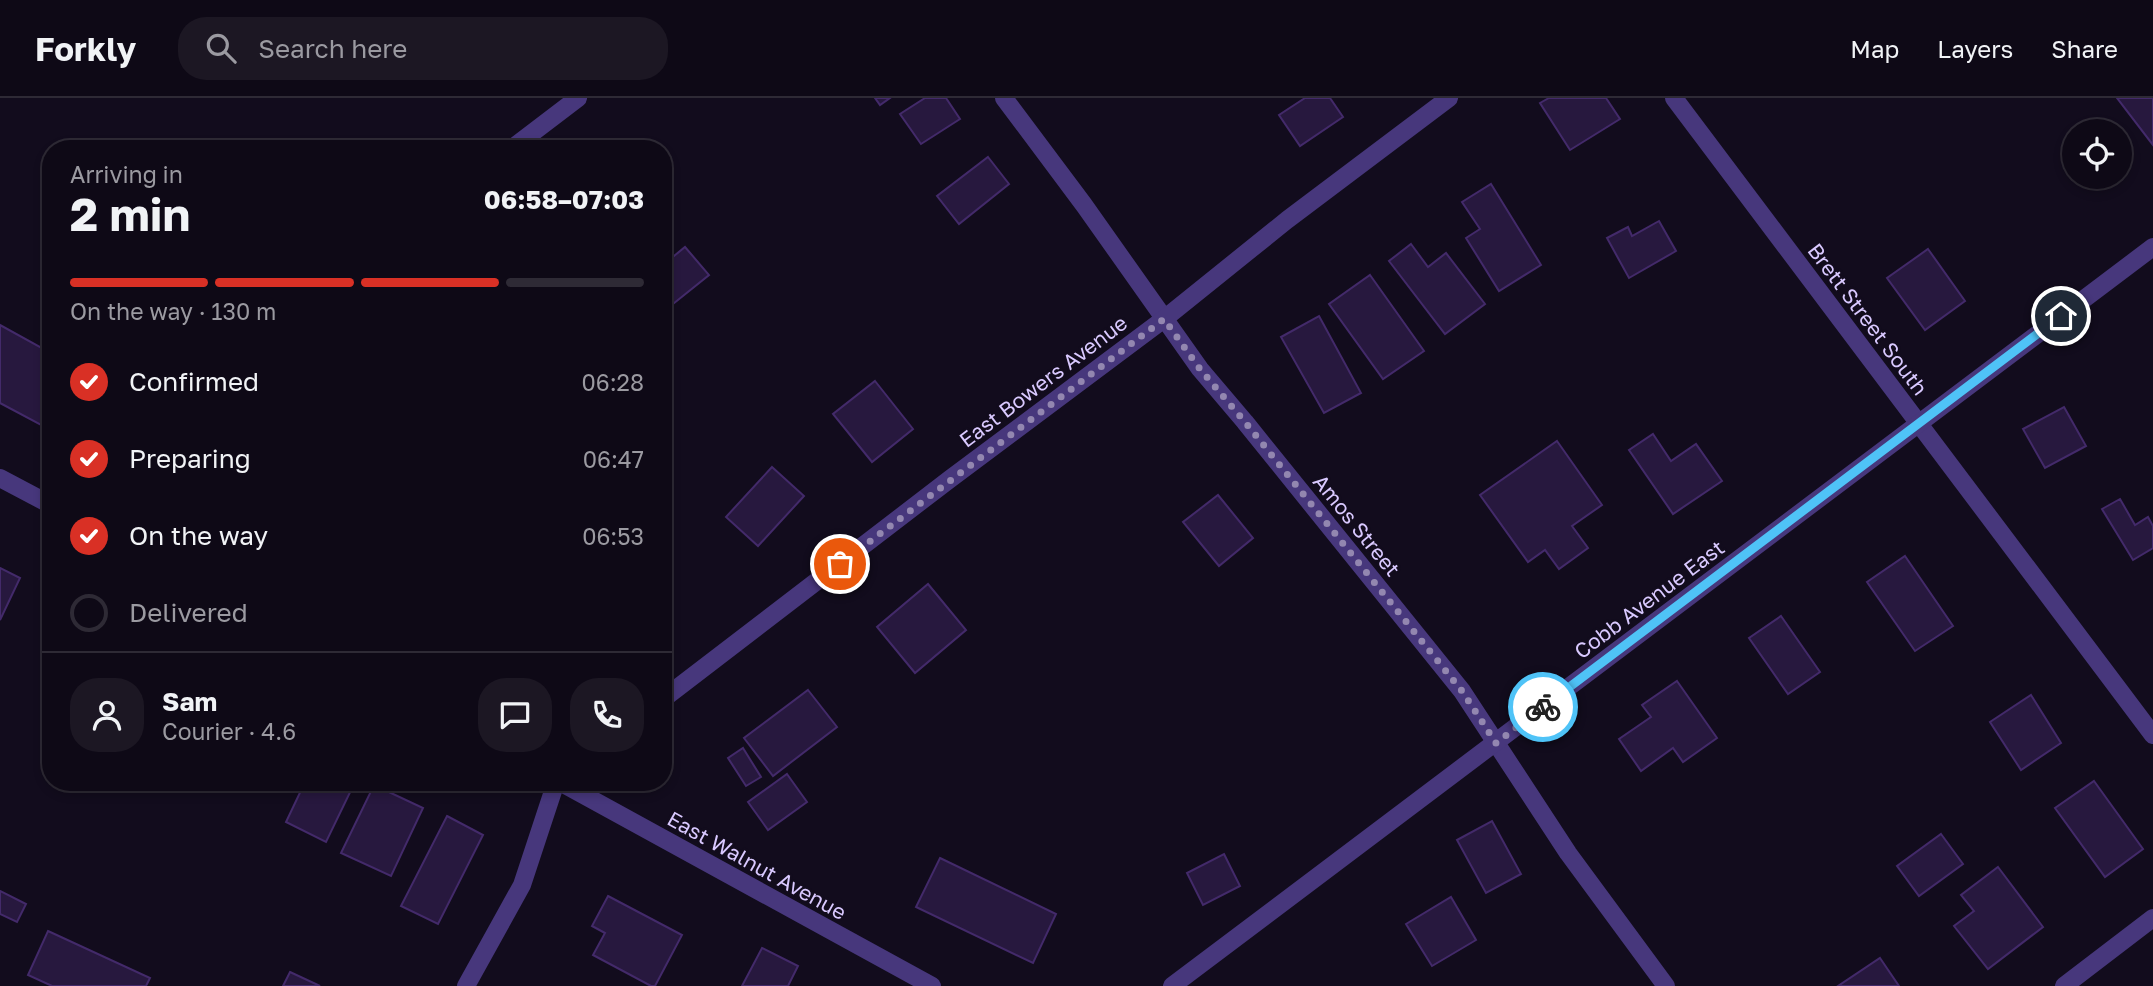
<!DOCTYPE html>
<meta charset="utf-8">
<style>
body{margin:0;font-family:"Golos Text",sans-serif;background:#1c1723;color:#f1f3f6;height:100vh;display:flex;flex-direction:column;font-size:26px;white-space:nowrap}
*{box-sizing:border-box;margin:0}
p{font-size:23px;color:#9b9aa1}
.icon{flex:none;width:38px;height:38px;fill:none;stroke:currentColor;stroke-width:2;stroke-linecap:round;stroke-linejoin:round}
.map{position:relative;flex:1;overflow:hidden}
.details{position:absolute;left:42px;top:42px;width:630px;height:651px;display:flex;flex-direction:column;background:#0e0916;border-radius:28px;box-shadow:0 4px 10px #0003,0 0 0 2px #2e2a35}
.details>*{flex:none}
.fabs{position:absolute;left:2062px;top:21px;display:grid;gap:14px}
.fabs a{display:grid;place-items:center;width:70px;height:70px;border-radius:50%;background:#0e0916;box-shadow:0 4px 10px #0003,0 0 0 2px #2e2a35;font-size:35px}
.pin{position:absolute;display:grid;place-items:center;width:60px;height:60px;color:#fff;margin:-30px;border:4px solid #fff;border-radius:50%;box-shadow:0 2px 7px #0007}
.courier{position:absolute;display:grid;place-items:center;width:70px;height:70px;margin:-35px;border:5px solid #4fc3f7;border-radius:50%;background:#fff;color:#222;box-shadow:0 2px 9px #0007}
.headline em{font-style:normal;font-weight:700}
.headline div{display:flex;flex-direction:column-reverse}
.headline{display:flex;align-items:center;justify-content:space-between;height:119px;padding:0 28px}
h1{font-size:46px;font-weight:700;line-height:52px}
.bar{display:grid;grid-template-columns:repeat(4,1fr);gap:10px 7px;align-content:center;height:84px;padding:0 28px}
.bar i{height:9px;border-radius:5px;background:#2e2a35}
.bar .selected{background:#d93025}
.bar p{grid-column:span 4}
.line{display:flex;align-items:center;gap:18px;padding:0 28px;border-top:2px solid #2e2a35}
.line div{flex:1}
.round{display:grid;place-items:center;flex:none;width:74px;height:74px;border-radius:28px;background:#1c1723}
ol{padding:0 28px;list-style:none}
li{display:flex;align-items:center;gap:21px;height:77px}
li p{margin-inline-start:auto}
li .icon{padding:7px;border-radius:50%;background:#d93025;color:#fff;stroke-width:4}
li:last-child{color:#9b9aa1}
li i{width:38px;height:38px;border:4px solid #2e2a35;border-radius:50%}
header{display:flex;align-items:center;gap:42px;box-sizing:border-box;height:98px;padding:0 35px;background:#0e0916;border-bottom:2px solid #2e2a35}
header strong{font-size:33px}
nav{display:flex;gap:38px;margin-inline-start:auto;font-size:24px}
.search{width:490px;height:63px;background:#1c1723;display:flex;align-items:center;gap:18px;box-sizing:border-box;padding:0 24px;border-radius:28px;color:#9b9aa1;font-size:26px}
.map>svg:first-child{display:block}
</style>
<header>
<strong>Forkly</strong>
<div class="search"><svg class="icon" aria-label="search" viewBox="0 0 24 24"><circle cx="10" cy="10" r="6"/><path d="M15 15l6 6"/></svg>Search here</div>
<nav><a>Map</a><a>Layers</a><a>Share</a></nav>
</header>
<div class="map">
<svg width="2153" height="888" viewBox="0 0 2153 888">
<rect width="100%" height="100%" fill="#120c1d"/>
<!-- building -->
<g fill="#27183e" stroke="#432a6a" stroke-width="2">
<path d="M875,0H890L880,7Z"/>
<path d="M925,0H946L960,21L921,46L900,16Z"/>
<path d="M1305,0H1330L1343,19L1300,48L1279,17Z"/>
<path d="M1549,0H1606L1620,21L1570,52L1540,5Z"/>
<path d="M2117,0H2153V47Z"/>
<path d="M988,59L1009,86L959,126L937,98Z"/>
<path d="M1491,86L1541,167L1499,193L1466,140L1480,131L1462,104Z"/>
<path d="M1659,123L1676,153L1629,180L1607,140L1628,129L1632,138Z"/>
<path d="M1411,146L1428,169L1446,155L1485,206L1445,236L1389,163Z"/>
<path d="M685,149L709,177L663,214V167Z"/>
<path d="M1928,151L1965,203L1925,232L1887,180Z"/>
<path d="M1370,177L1424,253L1383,281L1329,206Z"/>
<path d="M1319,218L1361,295L1324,315L1281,239Z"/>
<path d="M0,227L51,255V314L43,328L0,305Z"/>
<path d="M875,283L913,331L872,364L833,316Z"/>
<path d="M2064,309L2086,348L2045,370L2023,331Z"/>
<path d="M1653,336L1671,363L1696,346L1722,383L1673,416L1629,352Z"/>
<path d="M1557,343L1602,407L1572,428L1588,450L1559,471L1545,452L1528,464L1480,397Z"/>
<path d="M772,369L804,398L758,448L726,419Z"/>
<path d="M1218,397L1253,440L1219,468L1183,424Z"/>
<path d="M2120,401L2135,427L2148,419L2153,428V450L2133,462L2102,411Z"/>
<path d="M1905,458L1953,528L1915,553L1867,484Z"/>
<path d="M0,470L20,480L0,522Z"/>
<path d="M928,486L966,532L915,575L877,529Z"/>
<path d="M1781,518L1820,574L1788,596L1749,540Z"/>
<path d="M1677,583L1717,640L1683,664L1673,650L1641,673L1619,641L1651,619L1642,607Z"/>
<path d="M808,592L837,629L773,678L744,640Z"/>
<path d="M2031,597L2061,645L2021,672L1990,624Z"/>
<path d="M743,650L761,679L746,688L728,660Z"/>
<path d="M787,676L807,704L768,732L748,704Z"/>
<path d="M2094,683L2143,751L2105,779L2055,710Z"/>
<path d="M305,684H355L326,744L286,724Z"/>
<path d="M374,687L423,710L391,778L341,755Z"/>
<path d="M447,718L483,737L438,826L401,808Z"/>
<path d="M1492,723L1521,776L1486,795L1457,742Z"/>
<path d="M1941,736L1963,766L1919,798L1897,768Z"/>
<path d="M1224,756L1240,788L1203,807L1187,775Z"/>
<path d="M940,760L1056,816L1033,865L916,809Z"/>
<path d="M1998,769L2043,829L1988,871L1954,828L1974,813L1961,797Z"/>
<path d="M0,793L26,806L17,824L0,816Z"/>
<path d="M608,798L682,837L655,888H651L593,857L605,835L592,828Z"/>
<path d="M1451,799L1476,842L1432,868L1406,826Z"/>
<path d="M48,833L150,880L146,888H52L28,877Z"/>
<path d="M762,850L798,868L788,888H742Z"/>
<path d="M1880,860L1899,888H1838Z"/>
<path d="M290,874L320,888H283Z"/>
</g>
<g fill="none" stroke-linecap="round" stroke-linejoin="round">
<!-- minor -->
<g stroke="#47377c" stroke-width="18">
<path d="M1004,0L1084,107L1200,271L1245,324L1462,593L1568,755L1666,888"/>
<path d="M1674,0L2153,637"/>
<path d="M511,51L578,0"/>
<path d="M0,380L51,407"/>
<path d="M663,601L950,381L1164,221L1287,122L1449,0"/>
<path d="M560,684L932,888"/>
<path d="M466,888L522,787L556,684"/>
<path d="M1172,888L2153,149"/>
<path d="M2064,888L2153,820"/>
</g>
</g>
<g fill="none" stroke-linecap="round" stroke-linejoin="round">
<!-- done -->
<path stroke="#9387b0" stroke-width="7" stroke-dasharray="0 12.6" d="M840,466L1164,221L1200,271L1245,324L1462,593L1496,645L1543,609"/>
<!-- route -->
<path stroke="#4fc3f7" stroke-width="9" d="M1543,609L2061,218"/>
</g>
<g text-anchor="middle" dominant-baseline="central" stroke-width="5" stroke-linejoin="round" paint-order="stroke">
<!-- street labels -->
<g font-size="21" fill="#d9c9ff" stroke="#120c1d">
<text transform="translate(1868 221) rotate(53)">Brett Street South</text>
<text transform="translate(1043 283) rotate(-37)">East Bowers Avenue</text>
<text transform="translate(1357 427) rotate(51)">Amos Street</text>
<text transform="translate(1649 501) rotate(-37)">Cobb Avenue East</text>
<text transform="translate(757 767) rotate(29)">East Walnut Avenue</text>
</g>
</g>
</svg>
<div class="fabs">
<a><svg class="icon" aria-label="locate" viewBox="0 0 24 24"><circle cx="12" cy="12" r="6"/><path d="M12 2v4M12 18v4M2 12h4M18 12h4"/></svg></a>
</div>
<div class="pin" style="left:840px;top:466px;background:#ea580c"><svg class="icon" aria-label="bag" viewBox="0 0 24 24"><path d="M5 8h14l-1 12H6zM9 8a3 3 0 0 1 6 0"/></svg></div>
<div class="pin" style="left:2061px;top:218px;background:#1f2937"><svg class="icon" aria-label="home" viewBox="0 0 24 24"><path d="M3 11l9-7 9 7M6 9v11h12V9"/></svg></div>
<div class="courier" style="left:1543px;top:609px"><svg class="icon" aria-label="bike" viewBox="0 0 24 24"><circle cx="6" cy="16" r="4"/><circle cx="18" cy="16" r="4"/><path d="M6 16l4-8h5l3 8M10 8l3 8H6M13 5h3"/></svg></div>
<section class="details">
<div class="headline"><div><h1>2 min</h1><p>Arriving in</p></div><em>06:58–07:03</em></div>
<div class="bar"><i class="selected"></i><i class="selected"></i><i class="selected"></i><i></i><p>On the way · 130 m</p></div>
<ol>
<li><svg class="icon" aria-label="check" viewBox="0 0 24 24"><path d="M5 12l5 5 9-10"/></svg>Confirmed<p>06:28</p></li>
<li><svg class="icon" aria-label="check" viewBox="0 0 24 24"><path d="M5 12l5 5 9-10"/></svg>Preparing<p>06:47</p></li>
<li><svg class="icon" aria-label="check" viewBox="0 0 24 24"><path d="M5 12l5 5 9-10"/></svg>On the way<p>06:53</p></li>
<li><i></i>Delivered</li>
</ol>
<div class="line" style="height:126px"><a class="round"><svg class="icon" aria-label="person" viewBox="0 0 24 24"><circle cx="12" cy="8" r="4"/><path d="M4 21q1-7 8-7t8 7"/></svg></a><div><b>Sam</b><p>Courier · 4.6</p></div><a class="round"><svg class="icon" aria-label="chat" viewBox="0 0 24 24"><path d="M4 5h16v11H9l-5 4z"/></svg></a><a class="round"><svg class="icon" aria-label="phone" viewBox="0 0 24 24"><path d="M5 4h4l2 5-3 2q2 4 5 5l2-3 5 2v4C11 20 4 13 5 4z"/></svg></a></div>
</section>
</div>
